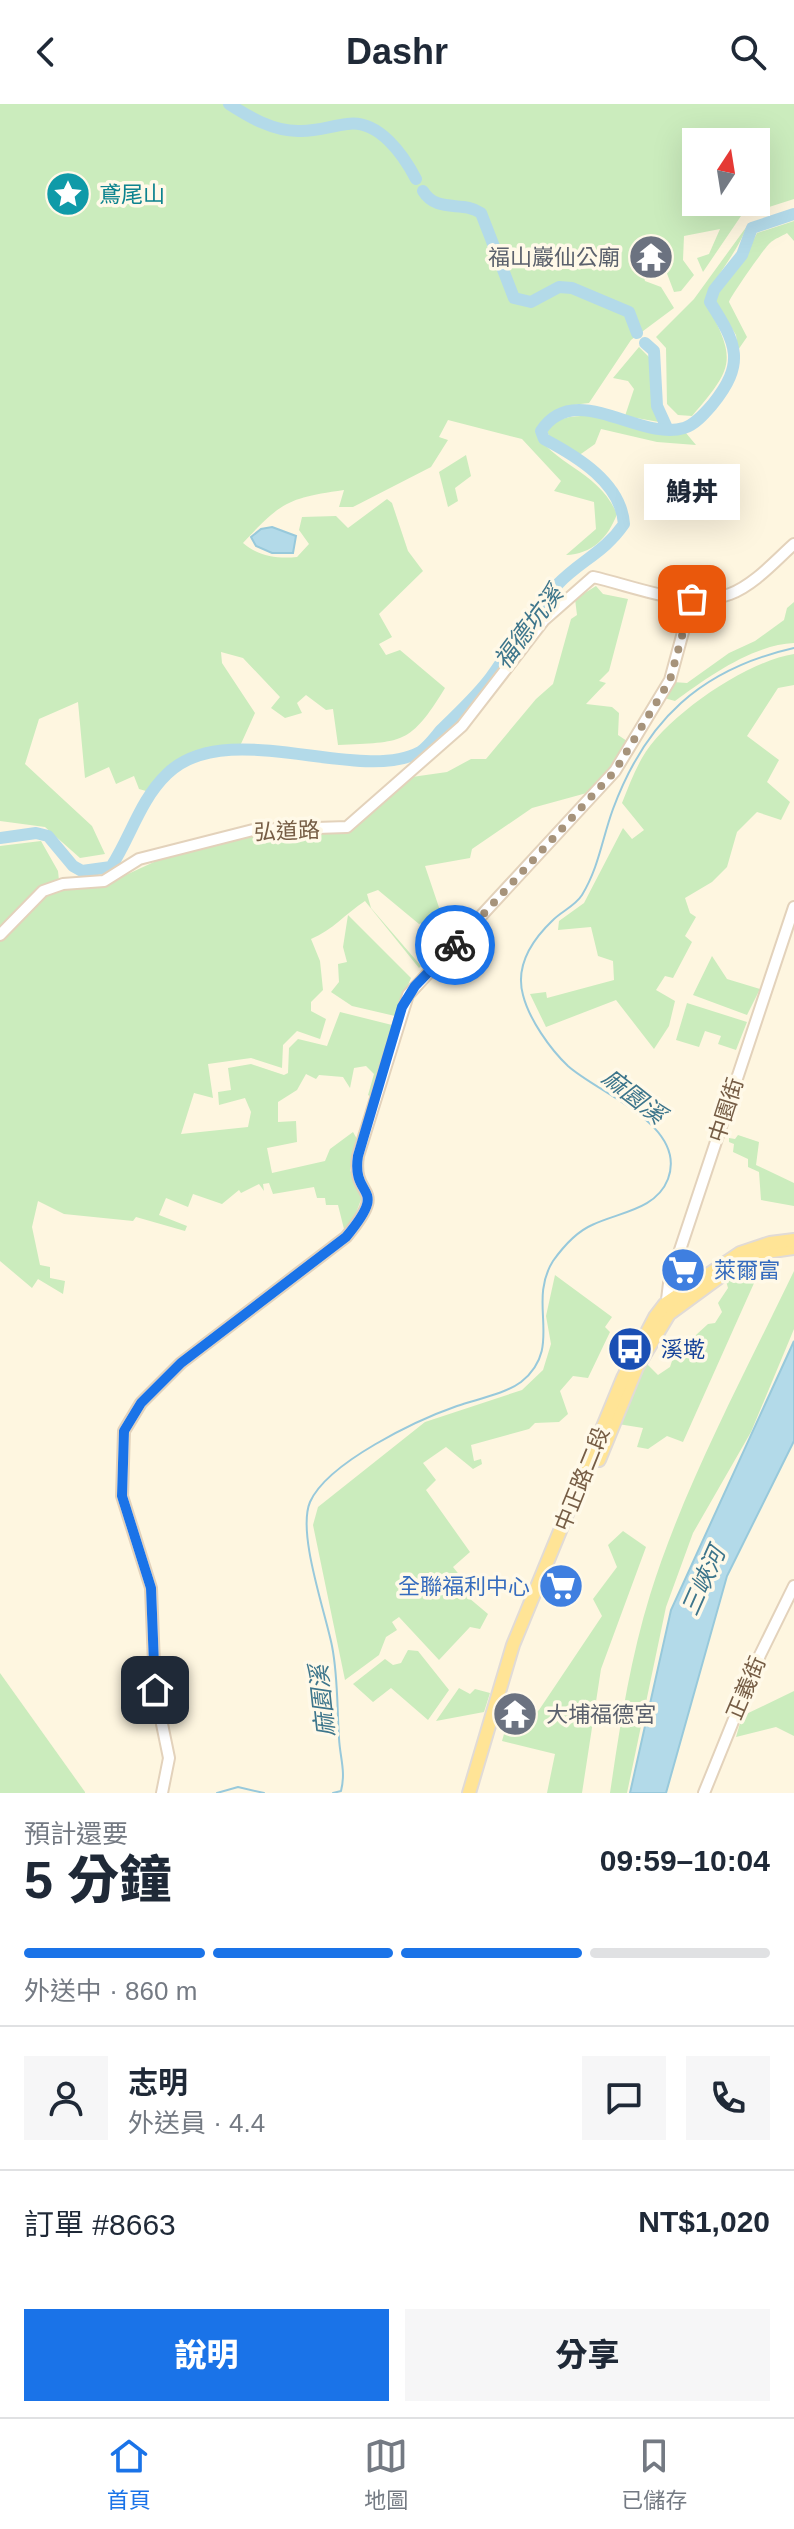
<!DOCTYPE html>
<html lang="zh-TW">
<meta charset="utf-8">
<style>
body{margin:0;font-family:Helvetica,"Noto Sans TC",sans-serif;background:#f6f6f7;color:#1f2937;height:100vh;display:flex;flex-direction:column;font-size:30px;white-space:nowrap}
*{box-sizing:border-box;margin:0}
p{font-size:26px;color:#747a83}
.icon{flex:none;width:44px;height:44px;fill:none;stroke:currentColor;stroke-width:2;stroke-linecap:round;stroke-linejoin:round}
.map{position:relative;height:1689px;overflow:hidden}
.drawer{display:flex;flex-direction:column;background:#fff;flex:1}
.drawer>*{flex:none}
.needle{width:52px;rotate:12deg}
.buttons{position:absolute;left:682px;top:24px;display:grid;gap:16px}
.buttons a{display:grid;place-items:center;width:88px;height:88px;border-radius:0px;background:#fff;box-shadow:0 8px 32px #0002;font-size:40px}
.pin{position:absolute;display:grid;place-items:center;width:68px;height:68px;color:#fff;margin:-34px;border-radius:16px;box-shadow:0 4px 12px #0006}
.courier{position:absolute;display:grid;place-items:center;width:80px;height:80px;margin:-40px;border:6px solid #1a73e8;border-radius:50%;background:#fff;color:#222;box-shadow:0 2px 10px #0007}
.bubble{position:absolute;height:56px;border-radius:0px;background:#fff;box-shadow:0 8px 32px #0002;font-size:26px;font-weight:800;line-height:56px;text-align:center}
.summary em{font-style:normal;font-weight:800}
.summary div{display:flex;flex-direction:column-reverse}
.summary{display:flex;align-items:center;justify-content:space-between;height:136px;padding:0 24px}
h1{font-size:52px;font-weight:800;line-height:60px}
.bar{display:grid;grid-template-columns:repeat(4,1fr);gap:12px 8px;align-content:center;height:96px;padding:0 24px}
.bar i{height:10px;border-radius:6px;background:#e0e1e3}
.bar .active{background:#1a73e8}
.bar p{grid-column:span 4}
.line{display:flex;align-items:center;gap:20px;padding:0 24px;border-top:2px solid #e0e1e3}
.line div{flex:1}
.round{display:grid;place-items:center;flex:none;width:84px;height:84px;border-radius:0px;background:#f6f6f7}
.button{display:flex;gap:16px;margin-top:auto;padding:16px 24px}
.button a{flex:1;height:92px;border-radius:0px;background:#1a73e8;color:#fff;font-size:32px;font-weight:800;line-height:92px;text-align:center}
.button a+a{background:#f6f6f7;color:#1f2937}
header{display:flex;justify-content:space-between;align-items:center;height:104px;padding:0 24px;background:#fff;font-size:36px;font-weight:800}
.menu{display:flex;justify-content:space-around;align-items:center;height:112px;border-top:2px solid #e0e1e3;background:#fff;font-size:22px;color:#747a83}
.menu a{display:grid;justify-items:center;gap:4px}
.menu .active{color:#1a73e8}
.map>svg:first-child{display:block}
</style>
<header><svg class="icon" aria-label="back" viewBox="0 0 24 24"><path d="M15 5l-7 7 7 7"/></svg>Dashr<svg class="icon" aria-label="search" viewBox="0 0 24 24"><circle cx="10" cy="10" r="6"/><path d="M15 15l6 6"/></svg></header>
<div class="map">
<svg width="794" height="1689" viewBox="0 0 794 1689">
<rect width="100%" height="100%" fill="#fef6e0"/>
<!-- green -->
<g fill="#cbecbd" fill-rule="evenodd">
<path d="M0,0H794V95L741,112L703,168L697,154L709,150L720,125L684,132L683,156L694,171L681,187L674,188L663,159L669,142L663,136L638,149L645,177L661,183L674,204L631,236L589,299C566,301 549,307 535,327C552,360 599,367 617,410C608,434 592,450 566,451L596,425L594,398L554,387L561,377L522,335L448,316L439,333L448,336L431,363L353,403H339L344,386C288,394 281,398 243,439C258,452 277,455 297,453L309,440L299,426L302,413L336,412L348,424L387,395L392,399L408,447L423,467L379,510L392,533L379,540L386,551L400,546L445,584C410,641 403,638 338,641L333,605L326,606L306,591L297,599L302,609L285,614L271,604L280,593L243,554L221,548L222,559L255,609L240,642C195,646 174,652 146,687L139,685L134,672L116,680L109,663L85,674L78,598L39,615L25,660L92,722L105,750L80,754L45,723L0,717ZM756,38V98H696V38Z"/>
<path d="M794,117V137L787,129C782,132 774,135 770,139C765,143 730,193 729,198L747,233L738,246L736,231L715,198C723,173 746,153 757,129Z"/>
<path d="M747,122C736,152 714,171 706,199C737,256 734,263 692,312L678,311L667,300L666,244L656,233L694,195Z"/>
<path d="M639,243L649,253L654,304L659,318L625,312L634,285L628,277L613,274Z"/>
<path d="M590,312L661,328L686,329L696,341L657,338L601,325L595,340L578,352L550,334L547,327C557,312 573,312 590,312Z"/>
<path d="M466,351L471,372L455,384L458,397L448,403L439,368Z"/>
<path d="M596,482L603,490L628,495L609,567L599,577L606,579L586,600L612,603L619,609L618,631L627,637L617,659L594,687L532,704L472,745L470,754L425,762L449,833L443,838L435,814L419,820L378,786L367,790L371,804L421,862L419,864L365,797C345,810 333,826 311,835L320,857L323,886L311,898V907L326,915L320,935L297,927L283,941L282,964L251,954L208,960L213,994L194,989L181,1030L248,1023L251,1008L245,994L219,1001L218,988L231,986L228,964L251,960L284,971L288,969L289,944L298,935L327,942L340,908L392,921L371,993L368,991L374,970L366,962L354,964L350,984L343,973L319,971L316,975L306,970L297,986L278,998V1018L296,1017L297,1038L267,1044L272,1069L325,1057L330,1045L353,1028L357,1035L350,1066L362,1093L353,1117L344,1125L338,1101H326L325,1094H317L314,1083L273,1090L269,1079L263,1080L264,1087L259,1080L241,1089L239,1086L222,1100L193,1090L188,1103L166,1094L159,1111L187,1122L185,1127L136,1113L133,1117L64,1110L38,1097L32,1123L40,1161L50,1163V1174L65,1177L63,1190L38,1175L32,1184L0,1157V742L41,737L58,767L60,786L104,781L167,752L264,729H345L412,673L447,668L471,655H486L536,595L553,580L571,515L577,511L575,495Z"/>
<path d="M794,498V539C752,541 708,573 675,597L664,594L673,578L687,579L729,549L755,537L784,516L787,504Z"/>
<path d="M794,550V581L778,584L747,632L779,656L767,678L790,698L781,716L757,708L737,728L727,763L712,778L685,794L690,809L696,813L685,832L692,838L673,874L665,872L656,886L675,897L669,922L654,945L616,896L546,923L530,890L546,888L547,894L614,876L613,857L598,852L591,823L558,826L559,817L584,799L623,724L632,735L644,726L622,699C628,684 634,668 642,654C666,612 747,557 794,550Z"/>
<path d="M348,811L411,874L395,912L352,902L331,888L339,878L338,860L347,858L343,843Z"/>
<path d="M712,852L727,875L760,885L747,911L693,891Z"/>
<path d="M687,899L747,918L736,946L718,940L721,932L705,927L699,943L676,936Z"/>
<path d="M738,1031L759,1038L756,1061L794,1079V1102L761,1096L759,1068L748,1063V1055L733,1048L734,1040L729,1038V1034L735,1035Z"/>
<path d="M763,1159L683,1338L667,1332L648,1345L637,1343L643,1324L618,1320L645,1258L658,1271L670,1263L672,1257H663L669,1250L672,1253L708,1220L715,1219L722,1208L718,1199L728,1184L726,1177Z"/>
<path d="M794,1167V1225L751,1328L693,1429L666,1503L627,1689H610C620,1622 630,1556 650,1491C683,1384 745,1269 794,1167Z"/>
<path d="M555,1171L612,1213L605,1223L610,1228L588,1274L573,1272L560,1287L568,1310L559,1318L535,1319L529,1325L471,1341L474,1357L481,1355L482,1360L473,1365L446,1343L423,1359L436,1376L426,1386L470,1448L453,1463L474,1489L469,1494L488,1510L480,1525L470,1523L439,1556L399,1513L392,1518L397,1526L386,1533L379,1551L345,1576L313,1421L318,1403L425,1318L522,1286L543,1266L551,1240L546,1212Z"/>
<path d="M623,1427L646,1443L601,1565L582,1689H547L555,1650L502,1637L508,1616L524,1619L539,1606L602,1512L593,1495L617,1463L608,1441Z"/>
<path d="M408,1546L418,1547L449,1586L428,1616L391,1584L373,1598L353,1580L385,1555L393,1561L401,1559Z"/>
<path d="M0,1569L85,1688V1689H0Z"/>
<path d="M459,1584L470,1590L475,1585L490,1589L484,1608L436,1617Z"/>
<path d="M794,1587V1632L776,1623L736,1633L742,1612Z"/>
</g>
<!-- water -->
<g fill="#b3dae9" stroke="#98c9db" stroke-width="2">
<path d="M272,423L296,432L293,449H272L256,442L251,433L261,425Z"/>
<path d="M794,1237V1337L727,1472L666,1689H630L671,1506Z"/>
</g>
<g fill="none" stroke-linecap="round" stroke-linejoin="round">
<!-- stream -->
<g stroke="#98c9db" stroke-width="2">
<path d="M217,1689L238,1683L264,1689"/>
<path d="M333,1689L341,1687C346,1667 340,1654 339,1634C337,1603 338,1572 332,1542C325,1507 297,1429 310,1398C328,1358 417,1316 457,1302C477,1295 505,1290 521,1278C565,1243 526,1200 553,1157C563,1143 576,1128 592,1121C619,1108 656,1106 668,1075C688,1021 599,990 568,962C550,945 529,915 523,891C515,862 532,836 553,816C562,807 575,802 582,791C599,763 602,735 613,705C646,616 701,565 794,544"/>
</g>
<!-- river -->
<g stroke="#b3dae9" stroke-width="12">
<path d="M229,0C249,13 273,27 298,27C315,28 331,22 347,20C379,15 404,52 416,75"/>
<path d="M423,87C437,110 463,96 481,109L514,194L531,198L559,183L572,184L629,208L637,229"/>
<path d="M645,239L654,247L657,302L667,324"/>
<path d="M0,734L36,729L48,732L73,762L82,767L111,763C131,732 140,696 167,670C227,611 358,681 420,648C428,643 435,633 441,626C458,609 477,592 491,573C514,542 530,508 558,480C580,457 605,448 624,420C621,379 578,353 544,335L541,327C575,275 640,338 684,324C695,321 705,309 712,301C746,259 737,240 710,198L714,186L742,151L752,124L794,110"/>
</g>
<!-- tertiary casing -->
<g stroke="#e3d2bb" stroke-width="14">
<g id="tertiary">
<path d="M0,831L43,787L63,780L104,777L139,755L253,726L347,723L462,622L544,516L593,473C634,482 688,506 730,490C754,481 775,457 794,440"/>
<path d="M666,1204L669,1179L794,803"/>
<path d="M162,1689L169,1654L155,1586L151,1484L122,1392L124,1327L141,1299L181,1259L346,1133C391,1079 351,1097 358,1052L408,891L615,667L670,576L692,495"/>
<path d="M704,1689L760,1551L794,1482"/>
</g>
</g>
<!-- primary casing -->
<g stroke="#e1dbd6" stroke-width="16">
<g id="primary">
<path d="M599,1356L637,1263L669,1210L740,1158L766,1148L794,1144"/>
<path d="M469,1689L513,1541L623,1274L655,1213L665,1200L740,1149L770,1139L794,1136"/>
</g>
</g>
<!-- tertiary -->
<use href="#tertiary" stroke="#fff" stroke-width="10"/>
<!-- primary -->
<use href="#primary" stroke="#ffe496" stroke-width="12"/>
</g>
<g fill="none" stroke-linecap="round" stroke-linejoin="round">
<!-- done -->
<path stroke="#a6937b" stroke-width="8" stroke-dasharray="0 14.4" d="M455,841L615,667L670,576L692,495"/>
<!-- route -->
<path stroke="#1a73e8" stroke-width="10" d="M155,1586L151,1484L122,1392L124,1327L141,1299L181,1259L346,1133C391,1079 351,1097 358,1052L402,903L415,882L455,841"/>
</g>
<!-- icons -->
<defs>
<g id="sight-disc" transform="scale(2.3)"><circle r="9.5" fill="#0f9aa8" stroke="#fff9e8"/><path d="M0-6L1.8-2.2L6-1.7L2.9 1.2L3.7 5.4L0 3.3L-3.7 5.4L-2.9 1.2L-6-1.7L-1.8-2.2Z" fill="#fff"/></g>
<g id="temple-disc" transform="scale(2.3)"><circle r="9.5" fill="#6b7280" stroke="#fff9e8"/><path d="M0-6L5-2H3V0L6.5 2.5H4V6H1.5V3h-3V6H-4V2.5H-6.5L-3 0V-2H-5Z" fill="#fff"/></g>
<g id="supermarket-disc" transform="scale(2.3)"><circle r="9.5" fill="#3f7fe0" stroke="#fff9e8"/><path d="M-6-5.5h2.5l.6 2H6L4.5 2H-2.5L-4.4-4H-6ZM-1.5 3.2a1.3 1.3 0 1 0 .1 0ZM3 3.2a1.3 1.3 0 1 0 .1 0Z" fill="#fff"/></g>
<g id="bus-disc" transform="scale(2.3)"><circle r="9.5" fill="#1a4fb4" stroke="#fff9e8"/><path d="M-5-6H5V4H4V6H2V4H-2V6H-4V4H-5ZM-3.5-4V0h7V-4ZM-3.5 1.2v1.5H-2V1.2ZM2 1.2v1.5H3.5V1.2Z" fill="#fff"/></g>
</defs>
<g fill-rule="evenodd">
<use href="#sight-disc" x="68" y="90"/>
<use href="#temple-disc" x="651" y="153"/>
<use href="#supermarket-disc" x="683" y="1166"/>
<use href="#bus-disc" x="630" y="1245"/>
<use href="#supermarket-disc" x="561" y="1482"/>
<use href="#temple-disc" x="515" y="1610"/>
</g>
<g text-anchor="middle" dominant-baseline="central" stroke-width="7" stroke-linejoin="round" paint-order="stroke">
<!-- culture labels -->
<g font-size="22" fill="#0d838f" stroke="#fff9e8" text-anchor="start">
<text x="99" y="90">鳶尾山</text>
</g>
<!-- worship labels -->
<g font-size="22" fill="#5b616d" stroke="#fff9e8" text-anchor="end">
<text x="620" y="153">福山巖仙公廟</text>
<text x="546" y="1610" text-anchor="start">大埔福德宮</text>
</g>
<!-- street labels -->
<g font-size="22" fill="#765d45" stroke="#fff9e8">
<text transform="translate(287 727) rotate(-2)">弘道路</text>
<text transform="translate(726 1006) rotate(-72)">中園街</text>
<text transform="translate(582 1375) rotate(-68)">中正路二段</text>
<text transform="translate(746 1584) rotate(-67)">正義街</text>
</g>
<!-- shop labels -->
<g font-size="22" fill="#366cbe" stroke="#fff9e8" text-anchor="start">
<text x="714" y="1166">萊爾富</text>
<text x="530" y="1482" text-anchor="end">全聯福利中心</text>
</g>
<!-- transit labels -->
<g font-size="22" fill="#164399" stroke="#fff9e8" text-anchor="start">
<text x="661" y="1245">溪墘</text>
</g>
<!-- water labels -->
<g font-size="24" font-style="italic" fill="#3d758b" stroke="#fff9e8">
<text transform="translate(528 523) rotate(-53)">福德坑溪</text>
<text transform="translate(634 992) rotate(38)">麻園溪</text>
<text transform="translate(703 1477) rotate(-66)">三峽河</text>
<text transform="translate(322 1597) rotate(-96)">麻園溪</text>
</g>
</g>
</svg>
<div class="buttons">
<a><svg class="needle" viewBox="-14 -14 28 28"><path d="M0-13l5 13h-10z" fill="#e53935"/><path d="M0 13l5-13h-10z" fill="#747a83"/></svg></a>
</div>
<div class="pin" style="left:692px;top:495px;background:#ea580c"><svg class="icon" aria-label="bag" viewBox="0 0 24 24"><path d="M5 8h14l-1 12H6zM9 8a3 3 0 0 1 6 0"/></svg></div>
<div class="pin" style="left:155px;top:1586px;background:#1f2937"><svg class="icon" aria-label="home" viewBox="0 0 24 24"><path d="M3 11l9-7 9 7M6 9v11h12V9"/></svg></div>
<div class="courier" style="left:455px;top:841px"><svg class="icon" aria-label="bike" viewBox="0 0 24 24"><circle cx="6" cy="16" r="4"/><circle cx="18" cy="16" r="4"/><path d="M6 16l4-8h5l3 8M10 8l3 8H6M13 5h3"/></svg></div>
<div class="bubble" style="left:644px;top:360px;width:96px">鯓丼</div>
</div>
<section class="drawer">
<div class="summary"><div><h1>5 分鐘</h1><p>預計還要</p></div><em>09:59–10:04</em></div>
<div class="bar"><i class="active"></i><i class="active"></i><i class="active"></i><i></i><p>外送中 · 860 m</p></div>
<div class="line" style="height:144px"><a class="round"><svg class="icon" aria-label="person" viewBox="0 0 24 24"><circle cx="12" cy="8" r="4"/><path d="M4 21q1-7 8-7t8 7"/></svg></a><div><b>志明</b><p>外送員 · 4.4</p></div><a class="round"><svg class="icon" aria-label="chat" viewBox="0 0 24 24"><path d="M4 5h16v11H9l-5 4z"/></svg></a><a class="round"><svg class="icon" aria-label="phone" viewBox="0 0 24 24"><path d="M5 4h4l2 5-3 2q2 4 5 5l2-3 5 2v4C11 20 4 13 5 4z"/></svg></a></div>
<div class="line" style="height:104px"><div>訂單 #8663</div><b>NT$1,020</b></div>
<div class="button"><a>說明</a><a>分享</a></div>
</section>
<nav class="menu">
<a class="active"><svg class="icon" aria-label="home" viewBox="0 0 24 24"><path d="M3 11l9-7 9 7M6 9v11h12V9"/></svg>首頁</a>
<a><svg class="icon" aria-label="map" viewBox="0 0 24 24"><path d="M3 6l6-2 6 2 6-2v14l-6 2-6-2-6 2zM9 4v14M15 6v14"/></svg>地圖</a>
<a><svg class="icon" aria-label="saved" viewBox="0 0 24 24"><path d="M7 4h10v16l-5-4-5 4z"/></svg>已儲存</a>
</nav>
